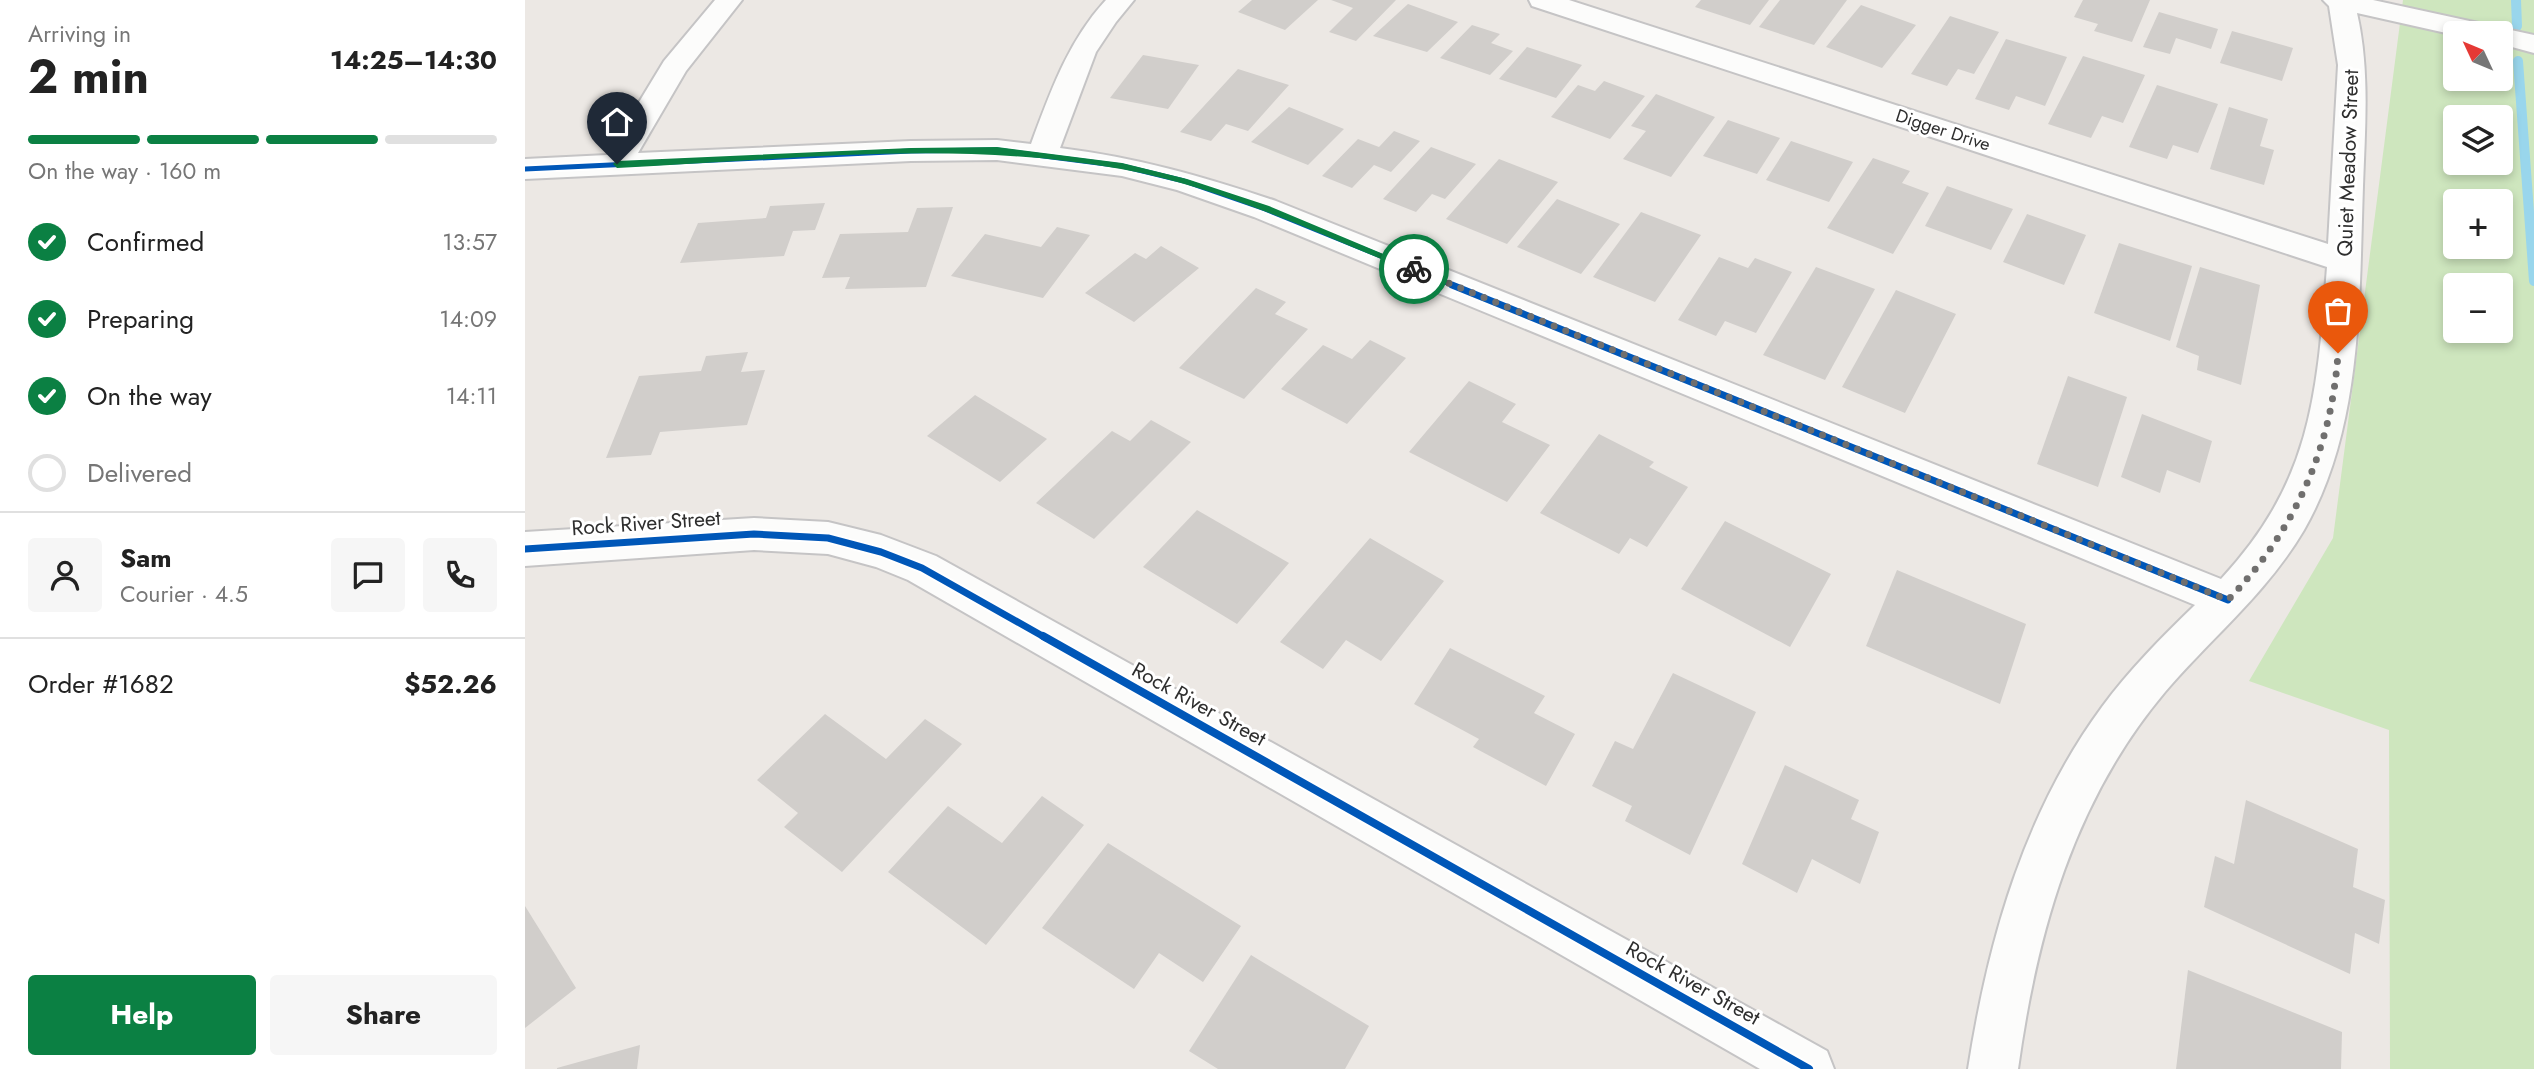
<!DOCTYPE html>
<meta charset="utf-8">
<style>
body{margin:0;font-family:Jost,sans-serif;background:#f6f6f6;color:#222;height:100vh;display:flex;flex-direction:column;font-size:26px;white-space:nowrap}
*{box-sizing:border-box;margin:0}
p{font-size:23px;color:#767676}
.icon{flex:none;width:38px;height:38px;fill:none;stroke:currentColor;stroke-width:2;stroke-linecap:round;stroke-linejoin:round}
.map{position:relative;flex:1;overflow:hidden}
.details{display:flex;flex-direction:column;background:#fff;width:525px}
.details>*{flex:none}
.needle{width:46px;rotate:314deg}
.buttons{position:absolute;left:1918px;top:21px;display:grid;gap:14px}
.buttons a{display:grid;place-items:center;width:70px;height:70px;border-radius:7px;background:#fff;box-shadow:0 4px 10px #0003;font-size:35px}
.pin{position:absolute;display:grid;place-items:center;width:60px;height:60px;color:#fff;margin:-72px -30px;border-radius:50% 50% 50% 0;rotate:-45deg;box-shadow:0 0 7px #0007}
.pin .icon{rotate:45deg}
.courier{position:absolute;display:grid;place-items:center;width:70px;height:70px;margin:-35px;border:5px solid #0b8043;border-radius:50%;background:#fff;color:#222;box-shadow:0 2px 9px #0007}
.headline em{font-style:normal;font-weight:700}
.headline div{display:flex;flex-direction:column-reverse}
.headline{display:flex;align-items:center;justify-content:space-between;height:119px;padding:0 28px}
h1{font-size:46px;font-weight:700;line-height:52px}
.bar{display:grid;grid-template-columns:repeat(4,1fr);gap:10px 7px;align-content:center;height:84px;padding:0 28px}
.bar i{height:9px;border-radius:5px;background:#e0e0e0}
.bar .active{background:#0b8043}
.bar p{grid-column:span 4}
.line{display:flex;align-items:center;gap:18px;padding:0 28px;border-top:2px solid #e0e0e0}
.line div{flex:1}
.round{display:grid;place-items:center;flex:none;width:74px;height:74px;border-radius:7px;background:#f6f6f6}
ol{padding:0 28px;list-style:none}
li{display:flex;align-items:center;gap:21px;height:77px}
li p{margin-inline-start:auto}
li .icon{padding:7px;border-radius:50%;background:#0b8043;color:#fff;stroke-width:4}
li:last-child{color:#767676}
li i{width:38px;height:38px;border:4px solid #e0e0e0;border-radius:50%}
.action{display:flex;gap:14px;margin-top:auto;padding:14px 28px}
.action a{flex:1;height:80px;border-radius:7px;background:#0b8043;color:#fff;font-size:28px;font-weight:700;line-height:80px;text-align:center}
.action a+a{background:#f6f6f6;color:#222}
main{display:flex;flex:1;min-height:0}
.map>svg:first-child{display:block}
</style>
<main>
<section class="details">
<div class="headline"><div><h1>2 min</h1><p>Arriving in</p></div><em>14:25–14:30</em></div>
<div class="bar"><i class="active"></i><i class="active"></i><i class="active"></i><i></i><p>On the way · 160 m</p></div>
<ol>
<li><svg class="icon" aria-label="check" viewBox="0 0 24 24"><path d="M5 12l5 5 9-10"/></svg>Confirmed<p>13:57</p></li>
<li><svg class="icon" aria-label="check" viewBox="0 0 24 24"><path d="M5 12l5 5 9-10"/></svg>Preparing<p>14:09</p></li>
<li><svg class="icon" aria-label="check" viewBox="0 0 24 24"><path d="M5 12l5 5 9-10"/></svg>On the way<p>14:11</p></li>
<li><i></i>Delivered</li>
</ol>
<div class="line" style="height:126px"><a class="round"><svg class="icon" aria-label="person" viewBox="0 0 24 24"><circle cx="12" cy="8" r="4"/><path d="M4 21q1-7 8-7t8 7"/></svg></a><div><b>Sam</b><p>Courier · 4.5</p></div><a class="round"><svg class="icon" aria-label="chat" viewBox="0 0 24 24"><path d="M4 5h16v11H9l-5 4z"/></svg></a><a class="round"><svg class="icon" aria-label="phone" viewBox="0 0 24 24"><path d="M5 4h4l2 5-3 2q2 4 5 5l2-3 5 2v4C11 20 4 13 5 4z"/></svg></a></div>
<div class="line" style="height:91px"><div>Order #1682</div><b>$52.26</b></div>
<div class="action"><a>Help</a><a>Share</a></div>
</section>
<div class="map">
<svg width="2009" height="1069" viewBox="0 0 2009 1069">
<rect width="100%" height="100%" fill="#ece8e4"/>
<!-- green -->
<path fill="#cee6be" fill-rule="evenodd" d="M1878,0H2009V1069H1865L1864,730L1724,681L1808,538ZM1930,33H1976V79H1930ZM1930,117H1976V163H1930ZM1930,201H1976V247H1930ZM1930,285H1976V331H1930Z"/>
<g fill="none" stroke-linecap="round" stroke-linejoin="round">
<!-- stream -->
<g stroke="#99d6ec" stroke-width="10">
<path d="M1991,0L1992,26"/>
<path d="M1993,61L2009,281"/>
</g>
</g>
<!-- building -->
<g fill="#d1cecb">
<path d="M727,0H793L760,30L713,12Z"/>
<path d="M871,0L831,41L804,32L828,8L806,0Z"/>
<path d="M1176,0H1244L1225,25L1170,7Z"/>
<path d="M1255,0H1322L1289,45L1234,27Z"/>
<path d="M1558,0H1625L1607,42L1569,31L1573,24L1549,17Z"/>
<path d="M883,4L933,22L902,52L848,36Z"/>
<path d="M1336,5L1391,25L1357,68L1301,47Z"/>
<path d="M1634,12L1693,29L1686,49L1651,38L1645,54L1618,47Z"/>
<path d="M1425,16L1474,32L1449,74L1433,69L1422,86L1386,74Z"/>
<path d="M947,25L975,34L966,43L988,51L965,75L915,58Z"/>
<path d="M1707,31L1768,48L1757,81L1695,63Z"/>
<path d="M1481,39L1542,57L1520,106L1491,96L1484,110L1450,99Z"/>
<path d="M1002,47L1057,65L1031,98L974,79Z"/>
<path d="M618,55L674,65L643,109L585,98Z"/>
<path d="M1558,56L1620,75L1598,123L1577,116L1566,138L1523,124Z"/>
<path d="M713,69L764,85L723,131L701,124L686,141L655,132Z"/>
<path d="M1079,81L1120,96L1085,139L1026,117L1053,85L1070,91Z"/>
<path d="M1632,85L1693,104L1673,153L1648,145L1642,159L1604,147Z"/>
<path d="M1131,94L1190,117L1146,177L1098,159L1121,131L1106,126Z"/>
<path d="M764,107L819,129L783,165L726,142Z"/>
<path d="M1704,107L1743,119L1735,146L1749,150L1739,185L1685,169Z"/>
<path d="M1203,120L1255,138L1232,174L1178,156Z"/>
<path d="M869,131L895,141L866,172L849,165L827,188L797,176L833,139L854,147Z"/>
<path d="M1266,141L1328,162L1304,202L1241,180Z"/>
<path d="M906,147L951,164L920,199L907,194L891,212L858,199Z"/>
<path d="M1348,158L1385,171L1377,183L1404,193L1368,254L1302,228Z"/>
<path d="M974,159L1033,182L982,244L921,219Z"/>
<path d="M1422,186L1488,209L1466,250L1400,226Z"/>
<path d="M1032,199L1095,224L1056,274L992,247Z"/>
<path d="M300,203L290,230L268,231L259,256L155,263L173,223L241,218L245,206Z"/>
<path d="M428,207L401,287L320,289L325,277L297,278L315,234L383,232L392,208Z"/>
<path d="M1116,212L1176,235L1130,302L1068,277Z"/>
<path d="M1502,214L1561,235L1539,285L1478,262Z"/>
<path d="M532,227L565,235L518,298L426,276L460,234L516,247Z"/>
<path d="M1594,243L1667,266L1645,341L1569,313Z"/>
<path d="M636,246L674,268L609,322L560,293L610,253L621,259Z"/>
<path d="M1194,257L1223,268L1230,258L1267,272L1231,333L1200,321L1191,336L1153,320Z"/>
<path d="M1291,267L1350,289L1300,380L1238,355Z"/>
<path d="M1675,267L1735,285L1716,385L1672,370L1674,356L1651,347Z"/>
<path d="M731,288L761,302L750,314L783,329L719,399L654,368Z"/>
<path d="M1371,290L1431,314L1380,413L1317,387Z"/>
<path d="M845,340L881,358L822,424L756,389L798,345L827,359Z"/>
<path d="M223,352L216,372L240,370L222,425L135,432L126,455L81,458L114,376L176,371L181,356Z"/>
<path d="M1543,376L1602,397L1573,487L1512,464Z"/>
<path d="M944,381L991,404L977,422L1025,445L982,502L884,452Z"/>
<path d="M450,395L522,439L475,482L402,436Z"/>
<path d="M1617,414L1687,441L1675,483L1642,470L1635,493L1596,477Z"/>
<path d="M626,420L666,442L569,539L511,503L587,431L605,441Z"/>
<path d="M1074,434L1129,462L1124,467L1163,487L1122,547L1105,538L1094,554L1015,513Z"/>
<path d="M672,510L764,563L712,624L618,567Z"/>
<path d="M1200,521L1306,574L1265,647L1156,589Z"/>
<path d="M845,538L919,581L856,661L821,640L798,669L755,642Z"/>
<path d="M1372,570L1501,624L1475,704L1341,646Z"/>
<path d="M925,648L1020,696L1009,713L1050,734L1021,786L948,747L954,739L889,704Z"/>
<path d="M1148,673L1231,712L1165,855L1100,821L1107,806L1067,786L1090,741L1108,749Z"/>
<path d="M300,714L361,759L400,719L437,744L317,872L259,827L273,813L232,780Z"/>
<path d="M1260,765L1334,800L1326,819L1354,832L1335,884L1287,859L1272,893L1217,864Z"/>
<path d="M517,796L559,825L461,945L363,872L423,806L477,843Z"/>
<path d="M1721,800L1833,849L1828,887L1860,900L1854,944L1830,933L1825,974L1679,907L1690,856L1709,864Z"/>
<path d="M583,843L716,926L678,982L634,953L609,989L517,928Z"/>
<path d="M0,906L51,988L0,1028Z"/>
<path d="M726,955L844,1026L820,1069H693L664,1051Z"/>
<path d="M1663,970L1817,1032L1816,1069H1651Z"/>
<path d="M115,1045L112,1069H32V1068Z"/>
</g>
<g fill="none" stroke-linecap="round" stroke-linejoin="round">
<!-- minor casing -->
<g stroke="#c5c4c5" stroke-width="4">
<g id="minor">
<path d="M190,0H217L161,71L113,153L386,141L472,140L506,144C525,93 543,41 581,0H609L591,22L571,52L535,148C614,158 677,176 751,201L1696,579C1787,481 1792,395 1802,267L1007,6L1004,0H1044L1803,244L1813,65L1804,6L1798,0H1848L2009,35V53L1976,44V33L1930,35L1832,13C1845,70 1840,128 1838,186C1834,300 1838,427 1779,530C1742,593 1687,637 1640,692C1549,800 1512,932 1493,1069H1443C1463,941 1499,813 1577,707C1604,670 1637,637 1670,605L729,217L652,190L597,176L472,160L386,161L0,179V159L82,155L139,61Z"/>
<path d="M229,518L303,522L356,535L411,556L1302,1051L1309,1069H1235L383,580L351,567L303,554L229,550L0,566V532Z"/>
</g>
</g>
<!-- minor -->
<use href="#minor" fill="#fcfcfb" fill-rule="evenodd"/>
<!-- cycleway-far2 casing -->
<g stroke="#fff" stroke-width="9">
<path id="cycleway-far2" d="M0,169L386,151L472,150L597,166L659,181L740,209L932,287"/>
</g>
<!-- cycleway-far1 casing -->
<g stroke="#fff" stroke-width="11">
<g id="cycleway-far1">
<path d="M927,285L1703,600"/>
<path d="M0,549L229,534L303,538L356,552L397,568L521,638"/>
</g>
</g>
<!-- cycleway casing -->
<g stroke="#fff" stroke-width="12">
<path id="cycleway" d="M518,636L1284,1069"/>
</g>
<!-- cycleway-far2 -->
<use href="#cycleway-far2" stroke="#0057b8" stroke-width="5"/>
<!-- cycleway-far1 -->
<use href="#cycleway-far1" stroke="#0057b8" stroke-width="7"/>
<!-- cycleway -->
<use href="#cycleway" stroke="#0057b8" stroke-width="8"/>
</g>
<!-- route -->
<path fill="#0b8043" d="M472,147L597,163L662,179L744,206L894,269L885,271C792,233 696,187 596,169C430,139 259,160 92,168L88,164L92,161L386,148Z"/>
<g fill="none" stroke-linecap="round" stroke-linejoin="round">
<!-- done -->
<path stroke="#706f6e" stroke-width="7" stroke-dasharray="0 12.6" d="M889,269L1703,600C1769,532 1807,448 1813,353"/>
</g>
<g text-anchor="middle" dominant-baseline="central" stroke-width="6" stroke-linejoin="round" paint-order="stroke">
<!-- far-street labels -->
<g font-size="18" fill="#2e2e2e" stroke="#fff">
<text transform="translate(1418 130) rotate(18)">Digger Drive</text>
</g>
<!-- street labels -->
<g font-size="21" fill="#2e2e2e" stroke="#fff">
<text transform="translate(1823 163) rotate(-88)">Quiet Meadow Street</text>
<text transform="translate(121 523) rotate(-4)">Rock River Street</text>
<text transform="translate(674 704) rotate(29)">Rock River Street</text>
<text transform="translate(1168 983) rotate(29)">Rock River Street</text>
</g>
</g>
</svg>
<div class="buttons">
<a><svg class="needle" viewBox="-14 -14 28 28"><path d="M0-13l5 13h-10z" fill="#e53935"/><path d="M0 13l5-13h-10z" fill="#767676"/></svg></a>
<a><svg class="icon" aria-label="layers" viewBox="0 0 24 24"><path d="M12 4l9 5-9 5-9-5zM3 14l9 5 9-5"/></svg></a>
<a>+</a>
<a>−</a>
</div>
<div class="pin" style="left:1813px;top:353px;background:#ea580c"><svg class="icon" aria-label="bag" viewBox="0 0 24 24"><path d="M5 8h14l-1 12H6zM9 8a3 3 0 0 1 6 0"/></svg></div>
<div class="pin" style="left:92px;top:164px;background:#1f2937"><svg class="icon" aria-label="home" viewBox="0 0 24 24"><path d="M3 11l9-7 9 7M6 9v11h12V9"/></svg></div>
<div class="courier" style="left:889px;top:269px"><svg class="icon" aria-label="bike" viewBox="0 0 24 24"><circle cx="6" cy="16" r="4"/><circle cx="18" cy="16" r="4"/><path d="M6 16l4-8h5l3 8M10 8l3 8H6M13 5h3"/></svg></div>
</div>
</main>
